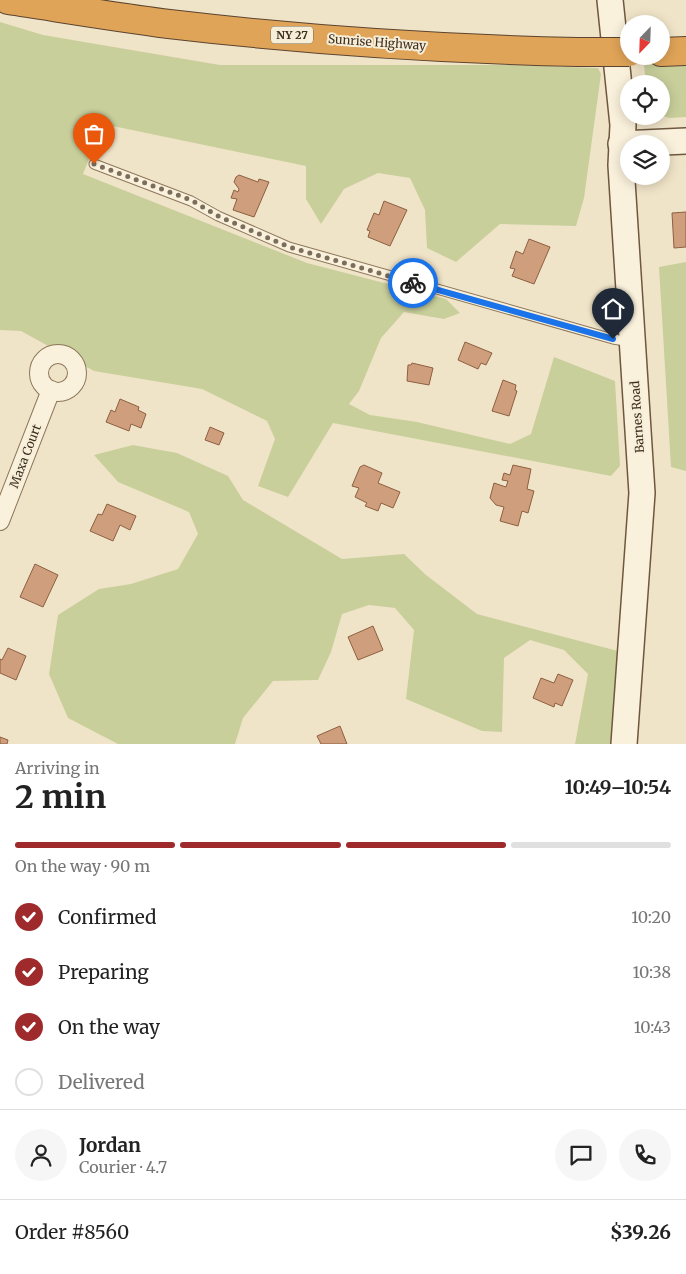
<!DOCTYPE html>
<meta charset="utf-8">
<style>
body{margin:0;font-family:Merriweather,serif;background:#f6f6f6;color:#222;height:100vh;display:flex;flex-direction:column;font-size:19px;white-space:nowrap}
*{box-sizing:border-box;margin:0}
p{font-size:16px;color:#767676}
.icon{flex:none;width:28px;height:28px;fill:none;stroke:currentColor;stroke-width:2;stroke-linecap:round;stroke-linejoin:round}
.map{position:relative;height:744px;overflow:hidden}
.drawer{display:flex;flex-direction:column;background:#fff;flex:1}
.drawer>*{flex:none}
.needle{width:32px;rotate:203deg}
.controls{position:absolute;left:620px;top:15px;display:grid;gap:10px}
.controls a{display:grid;place-items:center;width:50px;height:50px;border-radius:50%;background:#fff;box-shadow:0 2px 12px #0003;font-size:25px}
.pin{position:absolute;display:grid;place-items:center;width:42px;height:42px;color:#fff;margin:-51px -21px;border-radius:50% 50% 50% 0;rotate:-45deg;box-shadow:0 0 5px #0007}
.pin .icon{rotate:45deg}
.courier{position:absolute;display:grid;place-items:center;width:50px;height:50px;margin:-25px;border:4px solid #1a73e8;border-radius:50%;background:#fff;color:#222;box-shadow:0 1px 6px #0007}
.headline em{font-style:normal;font-weight:700}
.headline div{display:flex;flex-direction:column-reverse}
.headline{display:flex;align-items:center;justify-content:space-between;height:85px;padding:0 15px}
h1{font-size:32px;font-weight:700;line-height:38px}
.bar{display:grid;grid-template-columns:repeat(4,1fr);gap:8px 5px;align-content:center;height:60px;padding:0 15px}
.bar i{height:6px;border-radius:4px;background:#e0e0e0}
.bar .current{background:#9e2a2b}
.bar p{grid-column:span 4}
.line{display:flex;align-items:center;gap:12px;padding:0 15px;border-top:1px solid #e0e0e0}
.line div{flex:1}
.round{display:grid;place-items:center;flex:none;width:52px;height:52px;border-radius:26px;background:#f6f6f6}
ol{padding:0 15px;list-style:none}
li{display:flex;align-items:center;gap:15px;height:55px}
li p{margin-inline-start:auto}
li .icon{padding:5px;border-radius:50%;background:#9e2a2b;color:#fff;stroke-width:4}
li:last-child{color:#767676}
li i{width:28px;height:28px;border:2px solid #e0e0e0;border-radius:50%}
.map>svg:first-child{display:block}
</style>
<div class="map">
<svg width="686" height="744" viewBox="0 0 686 744">
<rect width="100%" height="100%" fill="#f0e4c8"/>
<!-- green -->
<g fill="#c9cf9b">
<path d="M0,22L43,35L220,65H509L598,68L601,74L584,198L576,226L500,224L456,262L427,248L425,210L410,178L378,173L344,189L321,224L306,199V166L103,124L83,174L307,263L446,299L460,313L444,319L404,312L381,338L359,391L349,404L370,415L417,422L510,444L531,434L554,357L615,381L620,466L611,476L333,423L288,497L258,486L275,439L267,421L202,389L94,371L21,331L0,330Z"/>
<path d="M644,64L686,66V117L669,118L661,115V84H646Z"/>
<path d="M686,262V471L671,467L659,267Z"/>
<path d="M133,445L177,453L228,476L243,500L342,559L404,554L426,575L477,614L618,651L612,744H575L588,674L564,650L530,640L504,658L502,732L482,731L406,699L414,630L395,608L369,605L342,614L331,652L318,680L273,681L243,718L235,744H118L68,718L49,674L58,615L99,589L131,584L178,569L198,534L189,512L118,482L94,455Z"/>
</g>
<!-- building -->
<g fill="#cf9f7d" stroke="#8d5f41">
<path d="M239,175L258,182L259,179L269,182L254,217L233,210L237,199L231,198L234,190L238,192L239,189L234,182L236,177Z"/>
<path d="M384,201L407,210L390,246L368,237L370,231L367,230L374,213L379,215Z"/>
<path d="M686,212V247L674,248L672,213Z"/>
<path d="M529,239L550,247L534,284L512,276L515,269L510,268L516,251L523,254Z"/>
<path d="M465,342L492,353L486,365L481,363L478,369L458,360Z"/>
<path d="M412,363L433,368L429,385L407,381L408,365H411Z"/>
<path d="M503,380L516,385L515,390L517,391L509,416L492,411Z"/>
<path d="M120,399L139,407L138,410L146,414L141,428L131,424L129,431L106,422L111,410L115,412Z"/>
<path d="M210,427L224,433L219,445L205,440Z"/>
<path d="M364,465L382,473L378,483L400,492L393,508L381,503L378,511L365,506L367,503L355,497L359,488L352,486L360,467Z"/>
<path d="M513,465L531,469L527,489L534,491L528,513L522,511L518,526L500,521L504,507L496,505L490,498L494,483L506,487L508,481L502,480L504,473L510,475Z"/>
<path d="M107,504L136,516L130,530L120,525L113,541L90,531L98,514L102,515Z"/>
<path d="M35,564L58,575L43,607L20,597Z"/>
<path d="M373,626L383,650L358,660L348,637Z"/>
<path d="M8,648L26,656L16,680L0,673V659L2,660Z"/>
<path d="M558,674L573,680L562,706L555,703L554,707L533,698L541,678L554,683Z"/>
<path d="M340,726L347,744H321L317,736Z"/>
<path d="M0,737L8,740L7,744H0Z"/>
</g>
<g fill="none" stroke-linecap="round" stroke-linejoin="round">
<!-- lane casing -->
<g stroke="#8d765c" stroke-width="11">
<path id="lane" d="M94,164L191,201L218,216L289,247L613,339L631,342"/>
</g>
<!-- street casing -->
<g stroke="#8d765c" stroke-width="20">
<g id="street">
<circle cx="58" cy="373" r="19"/>
<path d="M0,521L51,390"/>
</g>
</g>
<!-- secondary casing -->
<g stroke="#6f573f" stroke-width="28">
<g id="secondary">
<path d="M610,0L623,125L621,165L642,493L624,744"/>
<path d="M621,144L686,141"/>
</g>
</g>
<!-- highway casing -->
<g stroke="#5b4430" stroke-width="30">
<g id="highway">
<path d="M8,0C61,8 115,17 169,24C305,40 442,49 578,52"/>
<path d="M661,52L686,51"/>
</g>
</g>
<!-- lane -->
<use href="#lane" stroke="#faf1dc" stroke-width="9"/>
<!-- street -->
<use href="#street" stroke="#faf1dc" stroke-width="18"/>
<!-- secondary -->
<use href="#secondary" stroke="#faf1dc" stroke-width="25"/>
<!-- highway -->
<use href="#highway" stroke="#e0a458" stroke-width="28"/>
<!-- highway-bridge casing -->
<g stroke="#5b4430" stroke-width="30" stroke-linecap="butt">
<path id="highway-bridge" d="M578,52H629"/>
</g>
<!-- highway-bridge -->
<use href="#highway-bridge" stroke="#e0a458" stroke-width="28"/>
</g>
<g fill="none" stroke-linecap="round" stroke-linejoin="round">
<!-- done -->
<path stroke="#7c6e5b" stroke-width="5" stroke-dasharray="0 9" d="M94,164L191,200L218,216L289,247L413,283"/>
<!-- route -->
<path stroke="#1a73e8" stroke-width="6" d="M413,283L613,339"/>
</g>
<g text-anchor="middle" dominant-baseline="central" stroke-width="4" stroke-linejoin="round" paint-order="stroke">
<!-- shield labels -->
<rect fill="#f7eed8" stroke="#756857" stroke-width="1" x="271" y="26.5" width="42" height="17" rx="4"/>
<g font-size="11" font-weight="bold" fill="#3d2e20">
<text x="292" y="35">NY 27</text>
</g>
<!-- street labels -->
<g font-size="12" fill="#3d2e20" stroke="#f7eed8">
<text transform="translate(377 42) rotate(4)">Sunrise Highway</text>
<text transform="translate(637 417) rotate(-94)">Barnes Road</text>
<text transform="translate(25 456) rotate(-69)">Maxa Court</text>
</g>
</g>
</svg>
<div class="controls">
<a><svg class="needle" viewBox="-14 -14 28 28"><path d="M0-13l5 13h-10z" fill="#e53935"/><path d="M0 13l5-13h-10z" fill="#767676"/></svg></a>
<a><svg class="icon" aria-label="locate" viewBox="0 0 24 24"><circle cx="12" cy="12" r="6"/><path d="M12 2v4M12 18v4M2 12h4M18 12h4"/></svg></a>
<a><svg class="icon" aria-label="layers" viewBox="0 0 24 24"><path d="M12 4l9 5-9 5-9-5zM3 14l9 5 9-5"/></svg></a>
</div>
<div class="pin" style="left:94px;top:164px;background:#ea580c"><svg class="icon" aria-label="bag" viewBox="0 0 24 24"><path d="M5 8h14l-1 12H6zM9 8a3 3 0 0 1 6 0"/></svg></div>
<div class="pin" style="left:613px;top:339px;background:#1f2937"><svg class="icon" aria-label="home" viewBox="0 0 24 24"><path d="M3 11l9-7 9 7M6 9v11h12V9"/></svg></div>
<div class="courier" style="left:413px;top:283px"><svg class="icon" aria-label="bike" viewBox="0 0 24 24"><circle cx="6" cy="16" r="4"/><circle cx="18" cy="16" r="4"/><path d="M6 16l4-8h5l3 8M10 8l3 8H6M13 5h3"/></svg></div>
</div>
<section class="drawer">
<div class="headline"><div><h1>2 min</h1><p>Arriving in</p></div><em>10:49–10:54</em></div>
<div class="bar"><i class="current"></i><i class="current"></i><i class="current"></i><i></i><p>On the way · 90 m</p></div>
<ol>
<li><svg class="icon" aria-label="check" viewBox="0 0 24 24"><path d="M5 12l5 5 9-10"/></svg>Confirmed<p>10:20</p></li>
<li><svg class="icon" aria-label="check" viewBox="0 0 24 24"><path d="M5 12l5 5 9-10"/></svg>Preparing<p>10:38</p></li>
<li><svg class="icon" aria-label="check" viewBox="0 0 24 24"><path d="M5 12l5 5 9-10"/></svg>On the way<p>10:43</p></li>
<li><i></i>Delivered</li>
</ol>
<div class="line" style="height:90px"><a class="round"><svg class="icon" aria-label="person" viewBox="0 0 24 24"><circle cx="12" cy="8" r="4"/><path d="M4 21q1-7 8-7t8 7"/></svg></a><div><b>Jordan</b><p>Courier · 4.7</p></div><a class="round"><svg class="icon" aria-label="chat" viewBox="0 0 24 24"><path d="M4 5h16v11H9l-5 4z"/></svg></a><a class="round"><svg class="icon" aria-label="phone" viewBox="0 0 24 24"><path d="M5 4h4l2 5-3 2q2 4 5 5l2-3 5 2v4C11 20 4 13 5 4z"/></svg></a></div>
<div class="line" style="height:65px"><div>Order #8560</div><b>$39.26</b></div>
</section>
